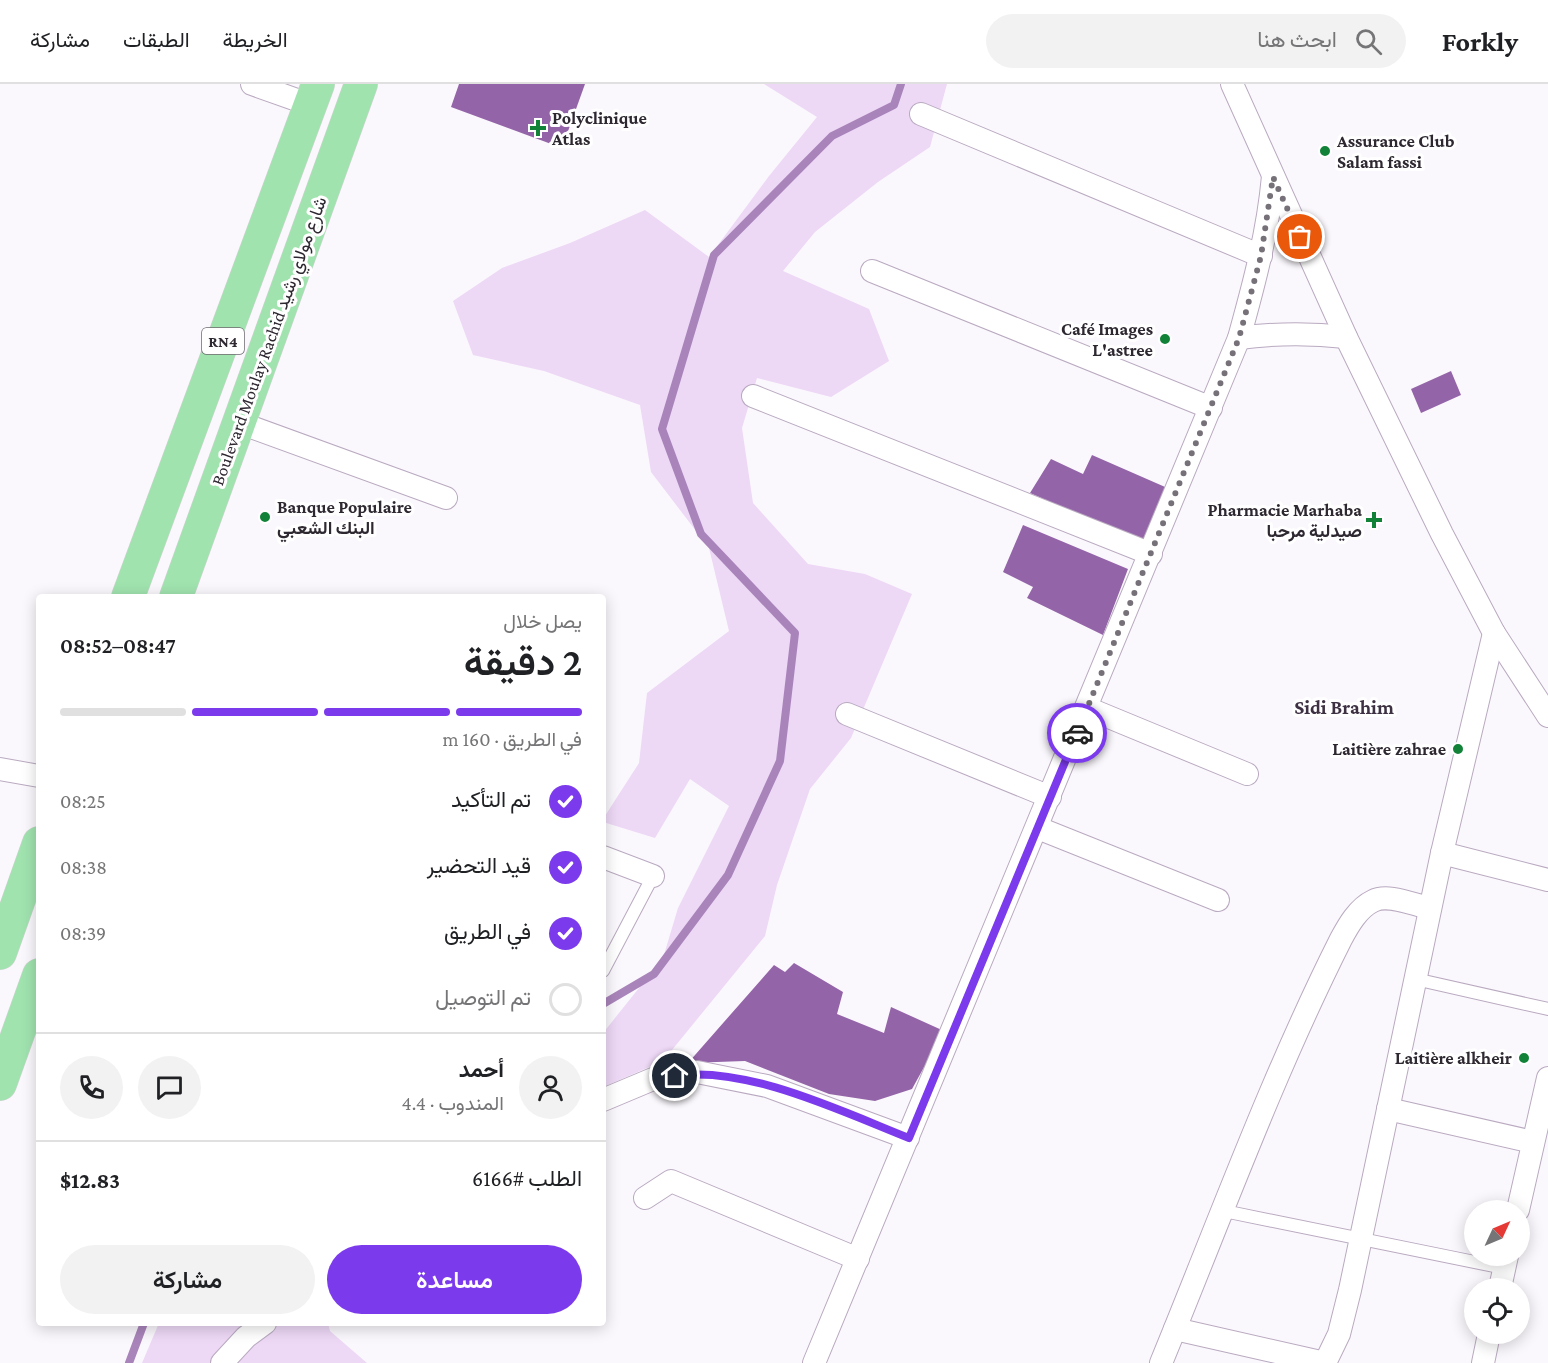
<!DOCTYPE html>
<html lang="ar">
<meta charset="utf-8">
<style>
body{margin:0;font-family:"Crimson Pro",Vazirmatn,serif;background:#f2f2f2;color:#202124;direction:rtl;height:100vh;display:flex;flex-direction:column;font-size:22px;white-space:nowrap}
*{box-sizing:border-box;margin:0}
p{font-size:20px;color:#757577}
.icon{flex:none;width:33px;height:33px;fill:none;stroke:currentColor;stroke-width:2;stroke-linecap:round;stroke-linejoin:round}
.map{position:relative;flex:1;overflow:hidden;direction:ltr}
.panel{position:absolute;left:36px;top:510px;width:570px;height:732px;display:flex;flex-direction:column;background:#fff;border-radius:6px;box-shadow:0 3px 15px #0003;direction:rtl}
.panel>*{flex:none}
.needle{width:39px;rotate:46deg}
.buttons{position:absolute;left:1464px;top:1116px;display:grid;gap:12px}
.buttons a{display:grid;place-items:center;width:66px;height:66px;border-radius:50%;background:#fff;box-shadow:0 3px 15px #0003;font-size:30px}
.pin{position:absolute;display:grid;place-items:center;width:51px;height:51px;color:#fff;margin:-26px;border:3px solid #fff;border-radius:50%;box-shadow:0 2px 6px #0007}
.courier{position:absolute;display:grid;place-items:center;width:60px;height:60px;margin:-30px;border:4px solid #7c3aed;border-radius:50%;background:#fff;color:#222;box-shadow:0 2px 8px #0007}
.overview em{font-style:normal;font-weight:600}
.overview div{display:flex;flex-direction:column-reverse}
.overview{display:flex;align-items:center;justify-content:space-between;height:102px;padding:0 24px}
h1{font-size:39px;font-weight:600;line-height:45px}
.bar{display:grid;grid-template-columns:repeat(4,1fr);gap:9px 6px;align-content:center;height:72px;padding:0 24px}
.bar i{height:8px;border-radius:4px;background:#e0e0e0}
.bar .current{background:#7c3aed}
.bar p{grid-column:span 4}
.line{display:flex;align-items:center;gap:15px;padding:0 24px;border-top:2px solid #e0e0e0}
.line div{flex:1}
.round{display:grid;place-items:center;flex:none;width:63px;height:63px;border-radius:32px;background:#f2f2f2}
ol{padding:0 24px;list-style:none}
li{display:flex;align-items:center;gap:18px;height:66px}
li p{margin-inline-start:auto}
li .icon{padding:6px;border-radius:50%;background:#7c3aed;color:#fff;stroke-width:4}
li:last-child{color:#757577}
li i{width:33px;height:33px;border:3px solid #e0e0e0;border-radius:50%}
.button{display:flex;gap:12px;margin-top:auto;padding:12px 24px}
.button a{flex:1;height:69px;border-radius:36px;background:#7c3aed;color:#fff;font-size:24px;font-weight:600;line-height:69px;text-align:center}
.button a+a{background:#f2f2f2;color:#202124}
header{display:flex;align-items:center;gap:36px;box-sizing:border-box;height:84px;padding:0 30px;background:#fff;border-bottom:2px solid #e0e0e0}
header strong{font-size:28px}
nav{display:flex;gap:33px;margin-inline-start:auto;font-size:21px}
.search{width:420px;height:54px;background:#f2f2f2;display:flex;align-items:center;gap:15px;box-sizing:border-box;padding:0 21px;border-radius:33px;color:#757577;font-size:22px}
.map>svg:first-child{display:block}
</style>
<header>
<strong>Forkly</strong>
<div class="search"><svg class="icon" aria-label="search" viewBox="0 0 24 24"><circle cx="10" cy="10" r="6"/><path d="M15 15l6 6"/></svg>ابحث هنا</div>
<nav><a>الخريطة</a><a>الطبقات</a><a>مشاركة</a></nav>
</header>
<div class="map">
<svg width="1548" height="1279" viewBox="0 0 1548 1279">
<rect width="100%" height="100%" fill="#fbf8fd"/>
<!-- green -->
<g fill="#edd8f6">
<path d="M764,0H947L930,63L878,98L815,148L783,187L869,225L889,277L831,313L757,294L742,344L753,419L808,480L865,490L912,510L851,654L810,705L777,801L765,852L663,977L603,1003V949L663,874L678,824L729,722L690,695L655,754L603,738V735L639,679L647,609L729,547L709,464L651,388L640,321L544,287L473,271L453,217L502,184L570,159L645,126L709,173L769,92L817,33Z"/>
<path d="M159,1239H328L330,1247L367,1279H142Z"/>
</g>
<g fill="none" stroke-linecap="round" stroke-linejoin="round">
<!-- stream -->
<g stroke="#a984ba" stroke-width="8">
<path d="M603,920L654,890L728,791L780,677L795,549L701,450L662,345L714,171L832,52L894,21L901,0"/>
<path d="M129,1279L144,1239"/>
</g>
</g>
<!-- building -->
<g fill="#9464a8">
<path d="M459,0H585L562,64L451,23Z"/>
<path d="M1451,287L1461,311L1421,329L1411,305Z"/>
<path d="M1092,371L1172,406L1150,462L1030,409L1051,375L1083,390Z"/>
<path d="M1023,441L1128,485L1103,551L1027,514L1033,503L1003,488Z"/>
<path d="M794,879L843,908L837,930L884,949L891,923L944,947L912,1005L875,1017L829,1010L745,977L688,979L774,881L785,888Z"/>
</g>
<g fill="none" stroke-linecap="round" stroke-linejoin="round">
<!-- service casing -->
<g stroke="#b9aac0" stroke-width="14">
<g id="service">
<path d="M603,887L653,792"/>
<path d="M1415,895L1548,925"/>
<path d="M1224,1127L1504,1184"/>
</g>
</g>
<!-- minor casing -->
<g stroke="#b9aac0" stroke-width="24">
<g id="minor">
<path d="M252,0L311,21"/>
<path d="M1232,0L1346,253L1442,450L1494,549L1548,632"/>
<path d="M921,30L1261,172"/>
<path d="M872,187L1211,324"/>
<path d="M1239,254C1276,249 1310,249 1346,253"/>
<path d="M753,312L1151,470"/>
<path d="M240,339L446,414"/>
<path d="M1087,624L1247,690"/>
<path d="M847,630L1050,713"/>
<path d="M0,685L39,692"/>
<path d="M1038,744L1218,816"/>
<path d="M1442,769L1548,796"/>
<path d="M603,773L653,792"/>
<path d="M603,1016L653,995L697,988L767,1002L908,1054"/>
<path d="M1388,1025L1533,1058"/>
<path d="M645,1114L671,1097L858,1175"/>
<path d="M1518,1126L1548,994"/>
<path d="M1500,1204L1507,1172"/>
<path d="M1175,1245L1325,1279"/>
<path d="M222,1279L246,1253L265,1239"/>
<path d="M814,1279L1239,254C1254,200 1268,148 1273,92"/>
<path d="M1161,1279C1219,1138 1272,992 1341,855C1348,842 1358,824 1373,817C1388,809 1414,821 1430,824"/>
<path d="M1325,1279L1339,1250L1350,1206L1442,769L1494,549"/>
<path d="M1483,1279L1489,1250"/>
</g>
</g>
<!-- primary casing -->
<g stroke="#d5d4d6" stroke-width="34">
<g id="primary">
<path d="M128,513L318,0"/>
<path d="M176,513L361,0"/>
<path d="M0,869L39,759"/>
<path d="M0,1000L39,891"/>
</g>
</g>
<!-- service -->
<use href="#service" stroke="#fff" stroke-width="12"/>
<!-- minor -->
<use href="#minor" stroke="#fff" stroke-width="22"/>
<!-- primary -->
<use href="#primary" stroke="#a0e3af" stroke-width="33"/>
</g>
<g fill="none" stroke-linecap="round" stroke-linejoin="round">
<!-- done -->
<path stroke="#767178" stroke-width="6" stroke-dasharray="0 10.8" d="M1077,649L1239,254L1261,172L1273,93L1300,153"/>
<!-- route -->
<path stroke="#7c3aed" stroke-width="8" d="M675,992C746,981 843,1028 909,1054L1077,649"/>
</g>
<!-- markers -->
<g fill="#138239" stroke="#fff" stroke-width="2">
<path d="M535 35h6v6h6v6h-6v6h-6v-6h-6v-6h6z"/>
<circle cx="1325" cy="67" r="6"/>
<circle cx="1165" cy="255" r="6"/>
<circle cx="265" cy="433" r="6"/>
<path d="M1371 427h6v6h6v6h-6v6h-6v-6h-6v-6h6z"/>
<circle cx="1458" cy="665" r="6"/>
<circle cx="1524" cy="974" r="6"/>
</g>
<g text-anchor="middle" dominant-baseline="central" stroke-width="6" stroke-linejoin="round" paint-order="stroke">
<!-- shield labels -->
<rect fill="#fff" stroke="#6d686f" stroke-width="1.5" x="202" y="244" width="42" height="26" rx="4.5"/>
<g font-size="16" font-weight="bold" fill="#2e2831">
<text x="223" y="257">RN4</text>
</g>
<!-- poi labels -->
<g font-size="18" font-weight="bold" fill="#2e2831" stroke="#fff" text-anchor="end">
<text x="552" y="34" text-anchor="start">Polyclinique<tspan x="552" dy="21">Atlas</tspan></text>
<text x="1337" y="57" text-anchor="start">Assurance Club<tspan x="1337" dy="21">Salam fassi</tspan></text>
<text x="1153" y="245">Café Images<tspan x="1153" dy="21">L'astree</tspan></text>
<text x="277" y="423" text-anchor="start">Banque Populaire<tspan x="277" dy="21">البنك الشعبي</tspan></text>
<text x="1362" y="426">Pharmacie Marhaba<tspan x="1362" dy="21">صيدلية مرحبا</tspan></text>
<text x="1446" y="665">Laitière zahrae</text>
<text x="1512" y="974">Laitière alkheir</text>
</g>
<!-- street labels -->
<g font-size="18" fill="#2e2831" stroke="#fff">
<text transform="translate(269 257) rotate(-70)">Boulevard Moulay Rachid شارع مولاي رشيد</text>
</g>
<!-- neighbourhood labels -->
<g font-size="20" font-weight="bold" fill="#3d3143" stroke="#fff">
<text x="1344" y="623">Sidi Brahim</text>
</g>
</g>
</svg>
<div class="buttons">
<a><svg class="needle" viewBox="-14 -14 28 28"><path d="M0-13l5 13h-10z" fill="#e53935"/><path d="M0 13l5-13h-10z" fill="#757577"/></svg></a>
<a><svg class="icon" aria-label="locate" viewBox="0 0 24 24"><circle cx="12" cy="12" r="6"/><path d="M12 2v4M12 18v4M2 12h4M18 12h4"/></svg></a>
</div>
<div class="pin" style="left:1300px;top:153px;background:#ea580c"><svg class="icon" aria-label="bag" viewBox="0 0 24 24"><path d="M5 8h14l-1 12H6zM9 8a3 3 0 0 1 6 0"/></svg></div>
<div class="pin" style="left:675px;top:992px;background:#1f2937"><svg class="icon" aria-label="home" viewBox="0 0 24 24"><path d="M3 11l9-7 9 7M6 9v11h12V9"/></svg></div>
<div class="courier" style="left:1077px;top:649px"><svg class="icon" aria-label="car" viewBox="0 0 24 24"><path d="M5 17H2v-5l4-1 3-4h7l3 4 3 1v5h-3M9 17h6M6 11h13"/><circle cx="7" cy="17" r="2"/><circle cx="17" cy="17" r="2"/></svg></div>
<section class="panel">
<div class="overview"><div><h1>2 دقيقة</h1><p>يصل خلال</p></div><em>08:47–08:52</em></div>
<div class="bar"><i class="current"></i><i class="current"></i><i class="current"></i><i></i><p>في الطريق · 160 m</p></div>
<ol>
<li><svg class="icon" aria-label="check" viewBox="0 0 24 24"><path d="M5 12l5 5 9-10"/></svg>تم التأكيد<p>08:25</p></li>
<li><svg class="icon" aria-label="check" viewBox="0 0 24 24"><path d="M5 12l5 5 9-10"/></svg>قيد التحضير<p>08:38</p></li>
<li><svg class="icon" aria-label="check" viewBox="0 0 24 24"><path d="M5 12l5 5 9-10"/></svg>في الطريق<p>08:39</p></li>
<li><i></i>تم التوصيل</li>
</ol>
<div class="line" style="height:108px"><a class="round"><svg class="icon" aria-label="person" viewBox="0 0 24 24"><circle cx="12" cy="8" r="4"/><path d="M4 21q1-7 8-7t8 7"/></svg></a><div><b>أحمد</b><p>المندوب · 4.4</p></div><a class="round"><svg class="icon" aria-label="chat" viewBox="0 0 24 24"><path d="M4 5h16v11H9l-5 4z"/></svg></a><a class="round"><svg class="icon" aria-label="phone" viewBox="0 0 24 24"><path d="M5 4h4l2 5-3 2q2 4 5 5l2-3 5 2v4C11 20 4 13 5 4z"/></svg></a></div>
<div class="line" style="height:78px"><div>الطلب #6166</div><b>$12.83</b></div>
<div class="button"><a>مساعدة</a><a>مشاركة</a></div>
</section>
</div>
